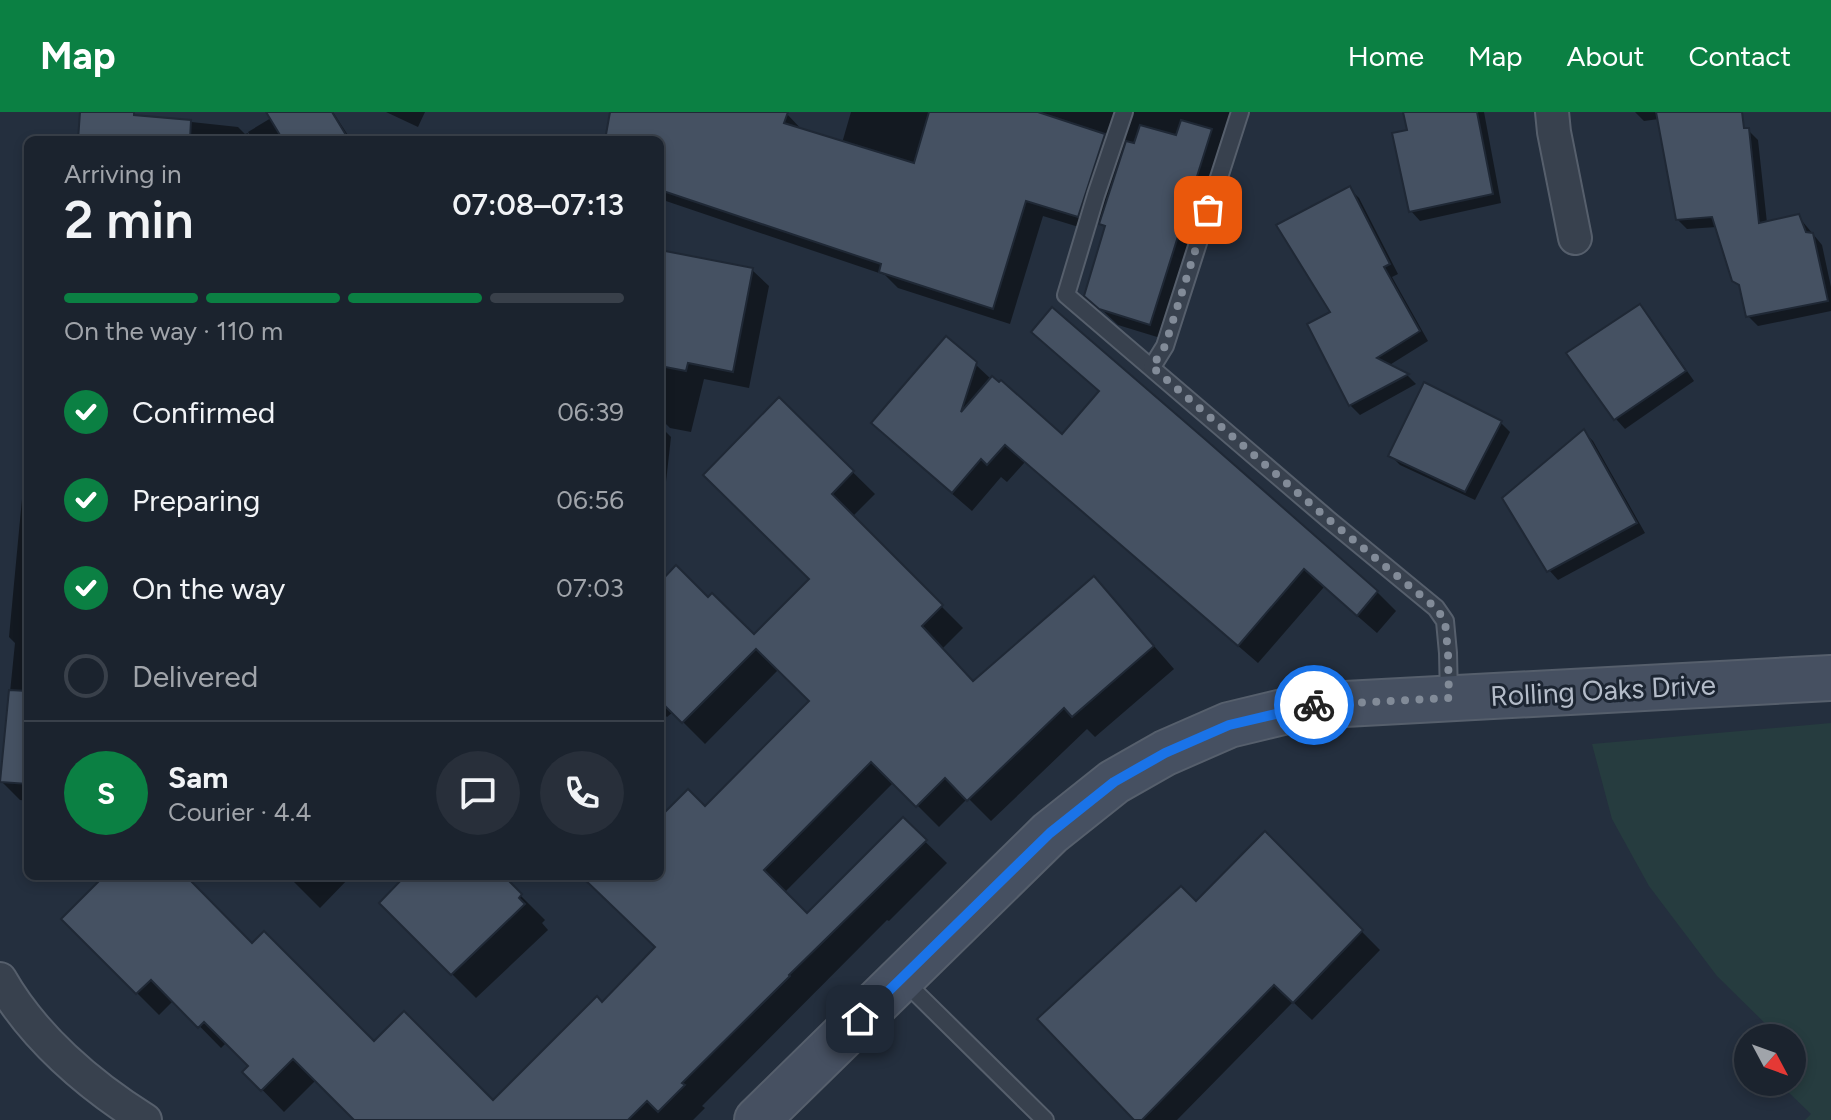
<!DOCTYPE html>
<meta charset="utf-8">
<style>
body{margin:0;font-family:Figtree,sans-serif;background:#282f3a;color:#f1f3f6;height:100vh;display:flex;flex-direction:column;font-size:30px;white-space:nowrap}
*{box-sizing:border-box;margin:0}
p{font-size:26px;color:#a0a4aa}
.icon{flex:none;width:44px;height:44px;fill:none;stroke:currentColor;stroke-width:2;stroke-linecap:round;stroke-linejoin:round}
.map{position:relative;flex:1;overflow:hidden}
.panel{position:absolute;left:24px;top:24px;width:640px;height:744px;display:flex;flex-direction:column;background:#1b232e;border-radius:12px;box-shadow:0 4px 12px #0003,0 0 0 2px #39404a}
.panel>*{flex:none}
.needle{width:52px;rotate:131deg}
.tools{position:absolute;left:1734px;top:912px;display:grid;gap:16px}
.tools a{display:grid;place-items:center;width:72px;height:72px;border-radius:50%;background:#1b232e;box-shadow:0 4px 12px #0003,0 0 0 2px #39404a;font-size:40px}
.pin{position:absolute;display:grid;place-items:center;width:68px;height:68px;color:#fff;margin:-34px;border-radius:16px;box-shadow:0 4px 12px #0006}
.courier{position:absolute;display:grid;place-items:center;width:80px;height:80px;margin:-40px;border:6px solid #1a73e8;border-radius:50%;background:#fff;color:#222;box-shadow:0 2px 10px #0007}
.headline em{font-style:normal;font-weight:600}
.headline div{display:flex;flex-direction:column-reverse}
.headline{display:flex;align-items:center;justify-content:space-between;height:136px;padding:0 40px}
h1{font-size:52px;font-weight:600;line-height:60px}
.bar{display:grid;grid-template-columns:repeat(4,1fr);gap:12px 8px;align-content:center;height:96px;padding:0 40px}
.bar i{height:10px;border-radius:6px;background:#39404a}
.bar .selected{background:#0b8043}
.bar p{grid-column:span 4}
.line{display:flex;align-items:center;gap:20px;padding:0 40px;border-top:2px solid #39404a}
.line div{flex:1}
.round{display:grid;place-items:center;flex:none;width:84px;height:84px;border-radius:42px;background:#282f3a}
ol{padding:0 40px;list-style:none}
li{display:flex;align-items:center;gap:24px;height:88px}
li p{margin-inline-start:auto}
li .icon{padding:8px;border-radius:50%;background:#0b8043;color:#fff;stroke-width:4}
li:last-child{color:#a0a4aa}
li i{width:44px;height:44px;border:4px solid #39404a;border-radius:50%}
header{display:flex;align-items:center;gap:48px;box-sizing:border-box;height:112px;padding:0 40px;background:#0b8043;color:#fff}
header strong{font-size:38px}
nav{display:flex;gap:44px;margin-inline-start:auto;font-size:28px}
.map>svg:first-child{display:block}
</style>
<header>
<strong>Map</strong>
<nav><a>Home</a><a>Map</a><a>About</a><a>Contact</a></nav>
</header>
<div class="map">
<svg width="1831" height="1008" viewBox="0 0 1831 1008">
<rect width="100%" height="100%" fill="#242f3e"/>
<!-- green -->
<path fill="#263c3f" d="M1831,611V1008H1805L1811,1002L1784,976L1792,970V968L1807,952L1792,938V926H1780L1717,864L1649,774L1612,707L1592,632Z"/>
<!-- shadow -->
<g fill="#0007">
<path d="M82,0H98L238,15L245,22L248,21L247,28H80Z"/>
<path d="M281,0H333L351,28H253L248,20Z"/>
<path d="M386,0H425L418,15Z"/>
<path d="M613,0H780L787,2L804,20L842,31L851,0H1239L1167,228L1118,213L1086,183L1107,116L1098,108L1095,120L1043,104L1010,212L898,176L885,163L660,87V28H607Z"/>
<path d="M1405,0H1484L1501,91L1420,109L1411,99L1410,20Z"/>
<path d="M1635,0H1732L1735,20L1748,18L1758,28L1767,111L1798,104L1822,133L1831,175V199L1758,214L1748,204L1742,176L1734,168L1717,115L1687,117L1677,107L1659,7L1644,9Z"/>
<path d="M1349,76L1359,86L1398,162L1392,165L1428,229L1388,254L1408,264L1416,272L1360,303L1350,293L1333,201Z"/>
<path d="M660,140L752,158L769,174L749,276L704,267L691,320L670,316L660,306V268L662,259H660Z"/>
<path d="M1640,195L1649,204L1694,269L1625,317L1616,307L1569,242Z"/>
<path d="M975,252L992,268L1063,325L1377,480L1396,499L1377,521L1324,475L1258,551L1025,350L1007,370L1001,365L972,399L892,330L873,311Z"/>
<path d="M28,273V689L20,688L1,669L15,531L9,525L28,323L24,320Z"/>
<path d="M1501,311L1510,320L1475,388L1400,353L1390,343Z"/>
<path d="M660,314L671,325L660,424Z"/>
<path d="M1584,320L1593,329L1645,421L1558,468L1549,458Z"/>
<path d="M821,329L875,382L852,405L963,516L942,537L974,571L1094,467L1115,489L1174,557L1095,625L1087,617L991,709L968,686L939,715L894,670L784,781L807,804L903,708L947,751L889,809L887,808L702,994L705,996L693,1008H357L316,968L284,1000L245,960L251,954L227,930L221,936L174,888L159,903L63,807L107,764H183L252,834L374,932L493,991L602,893L658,836L584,764H660V708L705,697L812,589L779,557L705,632L673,600L667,605L660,598V473L708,488L754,525L812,467Z"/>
<path d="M1265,722L1380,838L1312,908L1293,890L1177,1008H1137L1196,792Z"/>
<path d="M288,764H351L320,796Z"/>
<path d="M408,764H501L545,808L542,811L548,818L476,886L381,791Z"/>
</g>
<!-- building -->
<g fill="#455162" stroke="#1f2835" stroke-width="2">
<path d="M80,0H134V3L191,8L190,28H78Z"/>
<path d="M266,0H332L349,28H283Z"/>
<path d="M610,0H788L784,11L914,51L929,0H1038L1105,22L1078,105L1026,89L993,197L879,160L881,152L660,78V28H605Z"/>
<path d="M1403,0H1477L1493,82L1409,100L1392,21L1407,18Z"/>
<path d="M1656,0H1742L1744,16H1749L1759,111L1799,102L1806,120L1813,121L1828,189L1746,205L1739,173L1732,169L1712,105L1676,108Z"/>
<path d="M1181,8L1212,17L1150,213L1099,197L1084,184L1105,114L1099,112L1126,29L1134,31L1140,13L1176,23Z"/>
<path d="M1350,74L1390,152L1384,155L1420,219L1377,246L1409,262L1349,294L1307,212L1330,200L1276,113Z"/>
<path d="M660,138L753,156L733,260L688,251L686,259L660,254Z"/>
<path d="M1640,192L1686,259L1614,308L1566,241Z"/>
<path d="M1052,195L1206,328L1378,479L1357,504L1304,457L1238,534L1005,333L987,353L981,347L952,381L871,311L946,224L977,250L961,300L992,264L999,270L1001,268L1062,322L1099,279L1031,220Z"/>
<path d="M1424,270L1502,309L1465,380L1388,344Z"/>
<path d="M779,285L854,359L832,382L943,493L922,514L973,569L1094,464L1154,534L1072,605L1064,596L967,689L945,666L916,695L871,650L764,758L807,801L903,705L927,728L789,863L790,864L682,971L685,973L658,1000L647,989L628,1008H354L293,947L261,979L242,960L248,954L204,910L198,916L151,868L136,882L61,807L104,764H186L252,831L264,819L374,929L404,899L493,988L597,884L602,890L655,835L581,764H660V705L688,677L705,694L809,589L756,537L682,611L660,589V470L676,453L708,485L712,481L754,522L809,467L703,363Z"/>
<path d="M1584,317L1637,411L1547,460L1502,386Z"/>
<path d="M9,578L28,579V672L0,670Z"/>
<path d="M1265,719L1363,818L1293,891L1274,873L1142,1008H1134L1037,907L1181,774L1196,789Z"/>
<path d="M405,764H504L522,782L519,786L525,792L451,863L379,791Z"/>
</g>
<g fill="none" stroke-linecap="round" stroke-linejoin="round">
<!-- lane casing -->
<g stroke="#565f6c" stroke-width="20">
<g id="lane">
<path d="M1124,0L1096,83L1066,183L1328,407L1436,496L1445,509L1448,541L1449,585"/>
<path d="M1152,255L1165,234L1240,0"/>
<path d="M904,869L1045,1008"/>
</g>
</g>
<!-- street casing -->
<g stroke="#565f6c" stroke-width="36">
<g id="street">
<path d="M1552,0L1554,20L1575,126"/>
<path d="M0,867C33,925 89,973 145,1008"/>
</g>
</g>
<!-- secondary casing -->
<g stroke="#565f6c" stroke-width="48">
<path id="secondary" d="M757,1008L1050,721L1114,670L1165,641L1229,613L1308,594L1831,566"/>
</g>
<!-- lane -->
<use href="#lane" stroke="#38414e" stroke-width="16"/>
<!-- street -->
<use href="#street" stroke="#38414e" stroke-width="32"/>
<!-- secondary -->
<use href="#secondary" stroke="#465061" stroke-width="44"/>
</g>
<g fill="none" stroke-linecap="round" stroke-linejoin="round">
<!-- done -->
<path stroke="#828b98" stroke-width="8" stroke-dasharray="0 14.4" d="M1208,98L1165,234L1152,255L1328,407L1436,496L1445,509L1448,541L1449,586L1314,593"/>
<!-- route -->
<path stroke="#1a73e8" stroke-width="10" d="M860,907L1050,721L1114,670L1165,641L1229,613L1314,593"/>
</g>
<g text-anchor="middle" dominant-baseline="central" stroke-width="6" stroke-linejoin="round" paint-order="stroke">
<!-- street labels -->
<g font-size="28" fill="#b4bcc9" stroke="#1d2633">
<text transform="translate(1603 578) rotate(-3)">Rolling Oaks Drive</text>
</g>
</g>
</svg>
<div class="tools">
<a><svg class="needle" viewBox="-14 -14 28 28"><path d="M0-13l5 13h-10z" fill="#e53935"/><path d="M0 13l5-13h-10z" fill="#a0a4aa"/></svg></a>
</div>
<div class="pin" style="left:1208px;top:98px;background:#ea580c"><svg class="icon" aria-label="bag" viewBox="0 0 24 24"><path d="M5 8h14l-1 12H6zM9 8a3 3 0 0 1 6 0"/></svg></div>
<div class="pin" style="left:860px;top:907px;background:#1f2937"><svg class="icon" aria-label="home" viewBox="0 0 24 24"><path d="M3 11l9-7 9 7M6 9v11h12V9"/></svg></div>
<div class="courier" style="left:1314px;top:593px"><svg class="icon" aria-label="bike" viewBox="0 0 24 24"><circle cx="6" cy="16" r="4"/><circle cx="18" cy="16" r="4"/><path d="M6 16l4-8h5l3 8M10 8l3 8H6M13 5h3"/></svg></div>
<section class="panel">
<div class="headline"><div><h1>2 min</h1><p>Arriving in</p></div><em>07:08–07:13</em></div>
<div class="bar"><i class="selected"></i><i class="selected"></i><i class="selected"></i><i></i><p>On the way · 110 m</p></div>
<ol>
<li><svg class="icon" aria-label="check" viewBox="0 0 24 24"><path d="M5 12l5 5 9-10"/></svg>Confirmed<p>06:39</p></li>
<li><svg class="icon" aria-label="check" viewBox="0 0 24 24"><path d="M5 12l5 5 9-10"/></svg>Preparing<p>06:56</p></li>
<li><svg class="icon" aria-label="check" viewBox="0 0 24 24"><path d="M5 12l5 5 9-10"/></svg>On the way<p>07:03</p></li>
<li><i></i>Delivered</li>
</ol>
<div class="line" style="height:144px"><b class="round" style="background:#0b8043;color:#fff">S</b><div><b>Sam</b><p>Courier · 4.4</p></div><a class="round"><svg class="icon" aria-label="chat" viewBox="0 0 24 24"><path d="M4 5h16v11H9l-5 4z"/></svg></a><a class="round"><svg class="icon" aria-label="phone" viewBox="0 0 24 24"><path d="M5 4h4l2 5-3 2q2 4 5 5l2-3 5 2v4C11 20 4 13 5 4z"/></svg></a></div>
</section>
</div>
